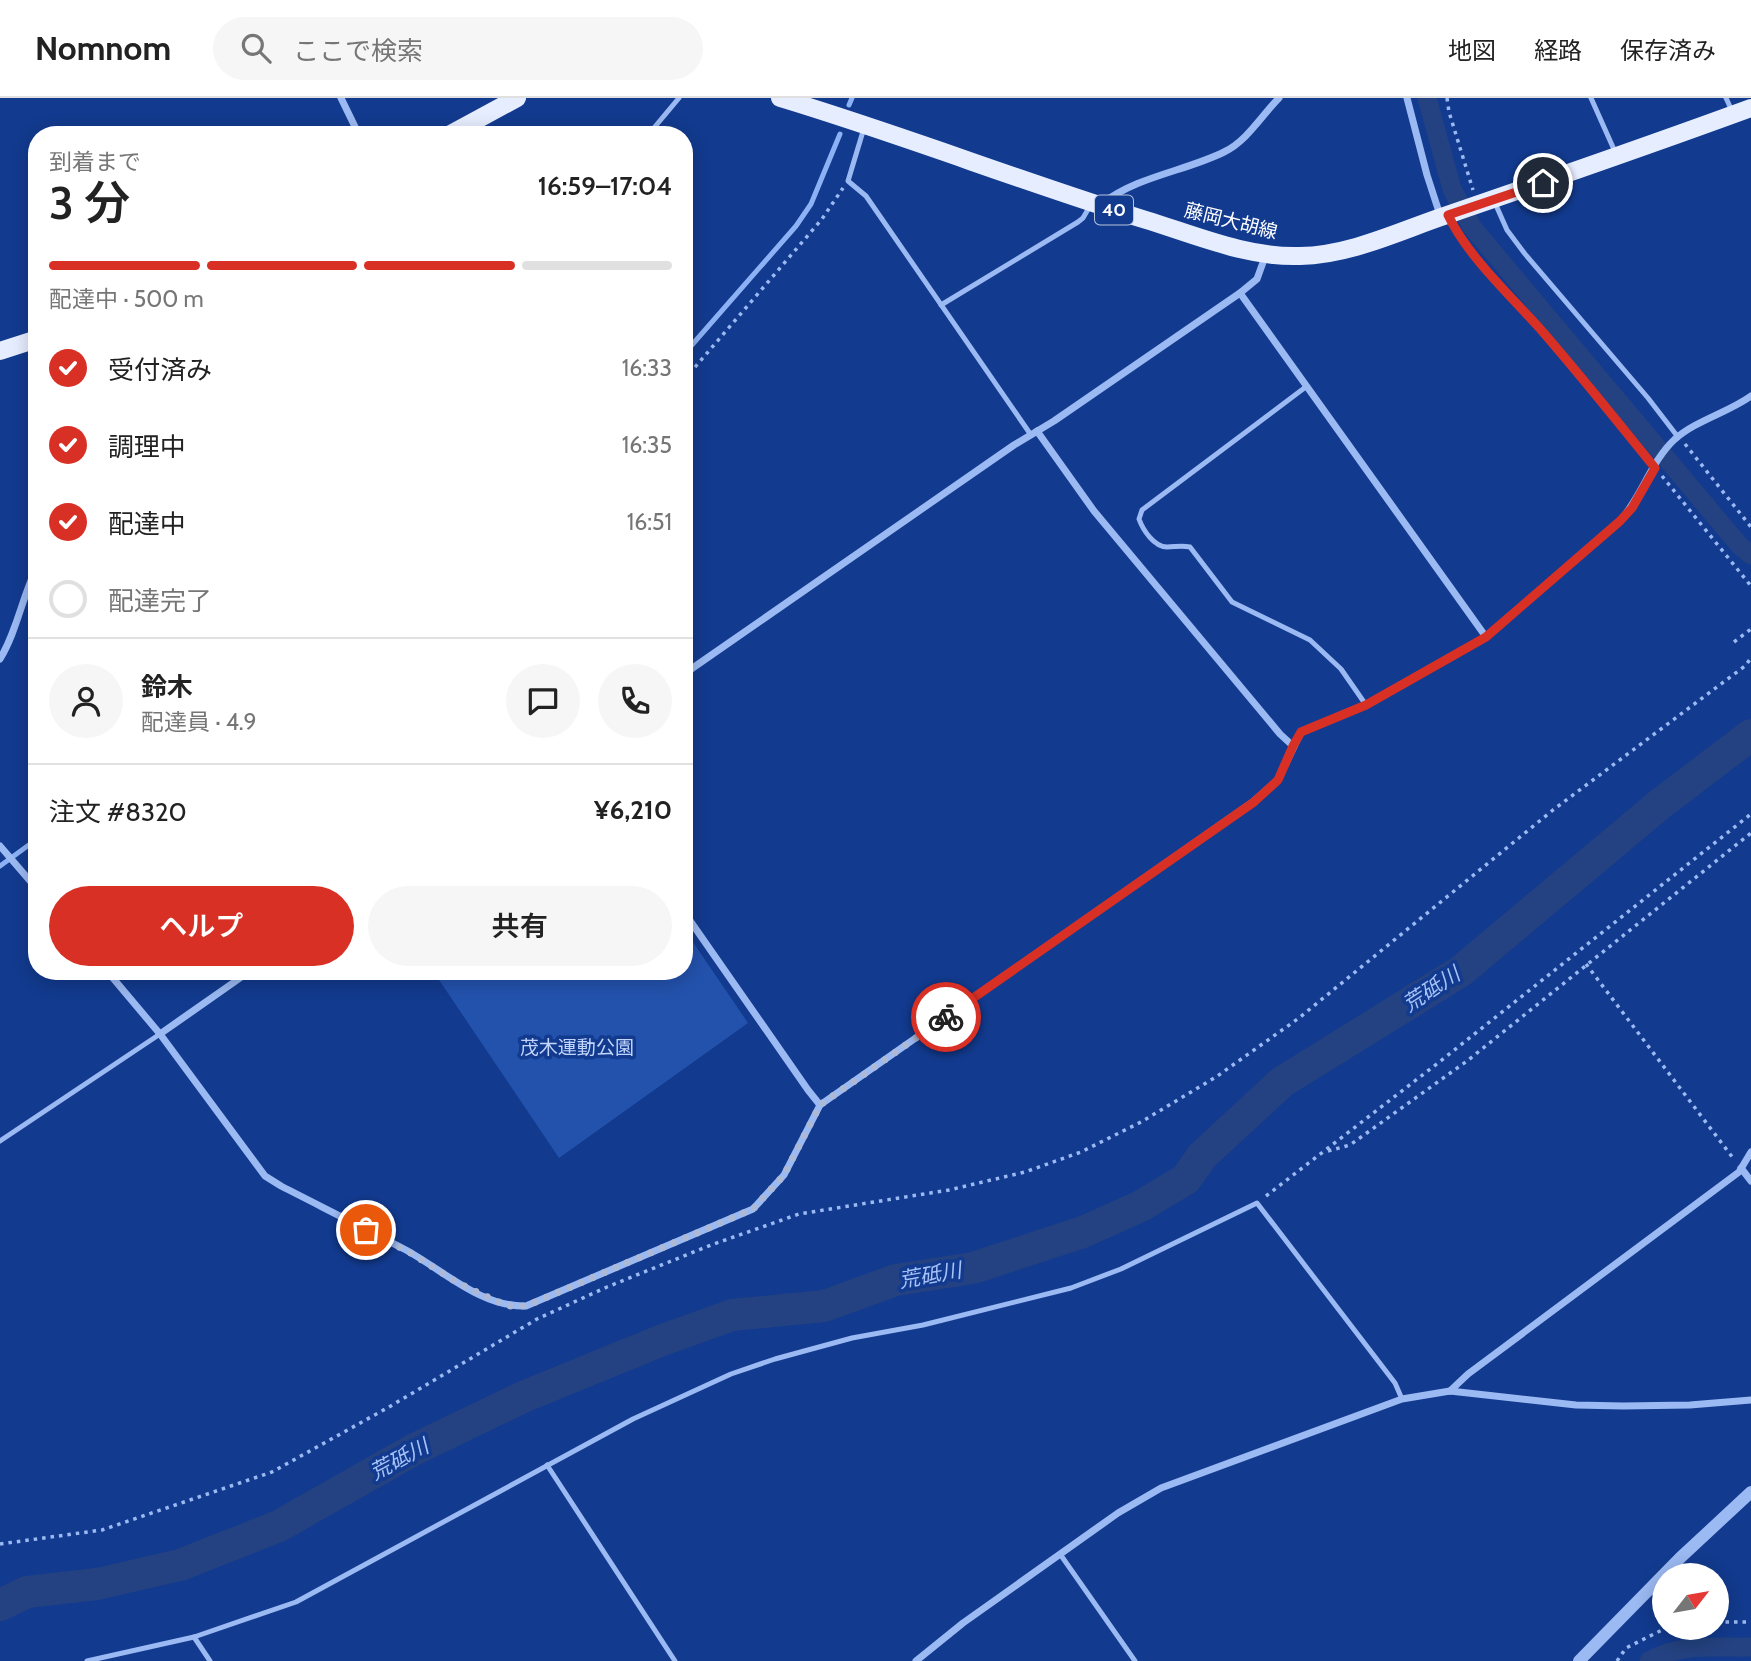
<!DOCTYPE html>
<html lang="ja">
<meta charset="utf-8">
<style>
body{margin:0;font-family:Cabin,"Noto Sans JP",sans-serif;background:#f6f6f6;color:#222;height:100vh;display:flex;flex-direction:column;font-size:26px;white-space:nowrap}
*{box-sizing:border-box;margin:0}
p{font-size:23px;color:#767676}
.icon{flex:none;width:38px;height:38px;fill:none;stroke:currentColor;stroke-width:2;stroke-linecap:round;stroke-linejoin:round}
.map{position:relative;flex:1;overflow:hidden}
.side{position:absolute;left:28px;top:28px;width:665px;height:854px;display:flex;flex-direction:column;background:#fff;border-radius:28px;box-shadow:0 4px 18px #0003}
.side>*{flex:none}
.needle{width:46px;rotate:59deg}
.tools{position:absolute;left:1652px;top:1465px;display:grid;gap:14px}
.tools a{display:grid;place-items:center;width:77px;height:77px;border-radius:50%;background:#fff;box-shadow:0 4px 18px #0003;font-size:35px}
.pin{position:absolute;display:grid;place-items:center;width:60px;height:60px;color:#fff;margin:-30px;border:4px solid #fff;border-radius:50%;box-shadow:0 2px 7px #0007}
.courier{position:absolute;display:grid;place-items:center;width:70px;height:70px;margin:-35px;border:5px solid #d93025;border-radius:50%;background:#fff;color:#222;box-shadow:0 2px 9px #0007}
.headline em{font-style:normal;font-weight:600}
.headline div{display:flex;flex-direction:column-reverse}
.headline{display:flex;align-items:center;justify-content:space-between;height:119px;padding:0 21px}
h1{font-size:46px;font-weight:600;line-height:52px}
.bar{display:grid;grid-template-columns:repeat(4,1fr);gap:10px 7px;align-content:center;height:84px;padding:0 21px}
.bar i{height:9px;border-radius:5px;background:#e0e0e0}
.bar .on{background:#d93025}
.bar p{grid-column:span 4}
.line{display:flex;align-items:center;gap:18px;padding:0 21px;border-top:2px solid #e0e0e0}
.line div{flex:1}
.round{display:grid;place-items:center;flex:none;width:74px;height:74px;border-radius:37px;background:#f6f6f6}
ol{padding:0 21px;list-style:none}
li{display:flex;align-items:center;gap:21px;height:77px}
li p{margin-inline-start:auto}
li .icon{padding:7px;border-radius:50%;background:#d93025;color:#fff;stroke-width:4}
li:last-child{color:#767676}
li i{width:38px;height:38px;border:4px solid #e0e0e0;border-radius:50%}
.cta{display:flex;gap:14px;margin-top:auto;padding:14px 21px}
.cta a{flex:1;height:80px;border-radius:42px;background:#d93025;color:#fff;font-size:28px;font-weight:600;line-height:80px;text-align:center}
.cta a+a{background:#f6f6f6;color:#222}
header{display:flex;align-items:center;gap:42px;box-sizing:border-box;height:98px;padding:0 35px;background:#fff;border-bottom:2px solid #e0e0e0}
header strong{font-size:33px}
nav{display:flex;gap:38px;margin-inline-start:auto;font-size:24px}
.search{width:490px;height:63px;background:#f6f6f6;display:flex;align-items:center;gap:18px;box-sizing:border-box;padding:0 24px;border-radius:38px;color:#767676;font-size:26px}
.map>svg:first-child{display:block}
</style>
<header>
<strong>Nomnom</strong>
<div class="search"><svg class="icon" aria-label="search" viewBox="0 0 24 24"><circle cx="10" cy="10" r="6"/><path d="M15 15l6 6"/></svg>ここで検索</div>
<nav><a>地図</a><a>経路</a><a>保存済み</a></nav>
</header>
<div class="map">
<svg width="1751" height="1563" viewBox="0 0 1751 1563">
<rect width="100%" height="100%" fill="#123a8e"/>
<!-- green -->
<path fill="#2352ad" d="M684,831L748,925L559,1060L433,873H684Z"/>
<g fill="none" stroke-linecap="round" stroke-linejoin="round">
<!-- stream -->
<g stroke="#8cb2f5" stroke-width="5">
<path d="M849,7L852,0"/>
<path d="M684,256L796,128L811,106L840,36"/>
<path d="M0,768L37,741"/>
</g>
<!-- canal -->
<g stroke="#244281" stroke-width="19">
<path d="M1427,0L1452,91L1472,129L1740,448L1751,457"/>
<path d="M1649,1563C1679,1545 1717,1550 1751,1549"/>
</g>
<!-- river -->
<path stroke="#244281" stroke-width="32" d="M0,1507L27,1494L97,1486L180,1467L279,1428L413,1352L523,1299L660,1243L732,1217L824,1208L896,1182L973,1170L1083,1134L1141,1108L1186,1081L1202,1058L1282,984L1461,873L1660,706L1751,637"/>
<!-- path -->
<g stroke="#9bb9f2" stroke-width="3.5" stroke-dasharray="3.5 5" stroke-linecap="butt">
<path d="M1447,0L1449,14L1473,92"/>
<path d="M684,282L822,121L843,90"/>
<path d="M1685,346L1751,429"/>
<path d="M1662,378L1751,488"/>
<path d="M1734,544L1751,531"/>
<path d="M1586,866L1733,1060"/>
<path d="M1328,1053L1350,1047L1467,963L1751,735"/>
<path d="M1266,1098L1438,965L1751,716"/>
<path d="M0,1446L102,1432L272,1374L389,1309L537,1221L607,1189L711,1147L799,1116L949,1092L1025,1074L1081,1054L1141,1024L1216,979L1299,920L1553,712L1745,568L1751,560"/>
<path d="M1717,1524H1751"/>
<path d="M1617,1563L1626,1550L1666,1530"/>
</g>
<!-- service -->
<g stroke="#9bb9f2" stroke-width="5">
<path d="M1591,0L1616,56"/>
<path d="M1726,0L1732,13"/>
<path d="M864,30L848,83L866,98L1031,337"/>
<path d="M648,37L679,0"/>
<path d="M1495,105L1507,132L1525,156L1648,300L1678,339"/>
<path d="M941,207L1078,124L1083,120L1090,108"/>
<path d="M1307,288L1142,412L1139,421C1143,432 1154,449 1167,449C1175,449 1181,447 1190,449L1232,504L1310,542L1341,571L1366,607"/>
<path d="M0,1043L160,936"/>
<path d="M547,1367L675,1563"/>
<path d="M1060,1456L1135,1563"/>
<path d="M194,1539L210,1563"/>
<path d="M87,1563L194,1539L296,1504L633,1321L731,1276L775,1261L852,1240L923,1227L1071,1190L1121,1171L1257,1105L1395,1285L1402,1301"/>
</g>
<!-- minor -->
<g stroke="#9bb9f2" stroke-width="7">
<path d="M341,0L359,37"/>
<path d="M1407,0L1427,77L1440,117"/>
<path d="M1103,105C1138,78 1186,73 1224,54C1247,43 1262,17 1279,0"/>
<path d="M1449,117C1468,160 1508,195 1539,230C1579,275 1617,323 1655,370"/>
<path d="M1240,195L1486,539"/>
<path d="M1037,333L1094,413L1280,636L1293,648"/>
<path d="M0,561C17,533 22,499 37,469"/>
<path d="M684,576L1014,347L1054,323L1240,195L1257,181L1266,156"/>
<path d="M0,748L37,791"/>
<path d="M684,814L808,992L820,1007"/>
<path d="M107,873L160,936L265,1078L281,1088C322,1109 364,1130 406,1152C444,1173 481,1209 526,1208L753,1111L784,1077L820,1007L1254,703L1278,682L1301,634L1366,607L1486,539L1620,423C1642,398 1651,363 1675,341C1697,322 1727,315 1751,298"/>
<path d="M160,936L250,873"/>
<path d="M1741,1070L1751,1083"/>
<path d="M1450,1293L1468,1276L1739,1074L1751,1054"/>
<path d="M916,1563L963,1525L1118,1415L1161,1390L1402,1301L1450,1293L1576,1307L1623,1308L1690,1307L1751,1302"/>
</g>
<!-- tertiary -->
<path stroke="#9bb9f2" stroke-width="12" d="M1579,1563L1680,1460L1751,1394"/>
<!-- primary -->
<g stroke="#e5edff" stroke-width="18">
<path d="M780,0C903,37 1023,84 1146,122C1195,137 1248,160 1300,158C1351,157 1399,133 1447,117C1549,82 1650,47 1751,10"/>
<path d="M449,37L517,0"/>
<path d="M0,253L37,241"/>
</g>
</g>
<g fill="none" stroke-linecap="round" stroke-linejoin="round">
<!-- done -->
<path stroke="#acbad7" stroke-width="7" stroke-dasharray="0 12.6" d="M366,1132L409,1154L458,1185L507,1208H526L753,1111L784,1077L820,1007L946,919"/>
<!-- route -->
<path stroke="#d93025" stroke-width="9" d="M946,919L1254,704L1278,682L1293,648L1301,634L1366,607L1486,539L1620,423L1632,410L1655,370C1618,324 1581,278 1542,233C1511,198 1468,159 1448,117L1543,85"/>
</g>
<g text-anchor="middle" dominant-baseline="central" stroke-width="7" stroke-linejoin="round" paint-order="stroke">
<!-- shield labels -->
<rect fill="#123a8e" stroke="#b8c4dd" stroke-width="2" x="1095" y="97.5" width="38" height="29" rx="5"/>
<g font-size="18" font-weight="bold" fill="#fff">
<text x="1114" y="112">40</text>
</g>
<!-- street labels -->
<g font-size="19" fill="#fff" stroke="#123a8e">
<text transform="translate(1231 123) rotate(14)">藤岡大胡線</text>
</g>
<!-- park labels -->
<g font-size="19" fill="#c2d6fd" stroke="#123a8e">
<text x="577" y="949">茂木運動公園</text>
</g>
<!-- water labels -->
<g font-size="21" font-style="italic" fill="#a7c3f9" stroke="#123a8e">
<text transform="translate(1431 891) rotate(-33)">荒砥川</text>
<text transform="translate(930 1177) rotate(-10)">荒砥川</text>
<text transform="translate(399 1361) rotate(-28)">荒砥川</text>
</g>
</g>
</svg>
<div class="tools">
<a><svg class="needle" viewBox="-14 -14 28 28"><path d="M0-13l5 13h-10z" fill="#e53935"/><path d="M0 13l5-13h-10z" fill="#767676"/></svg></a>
</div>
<div class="pin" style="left:366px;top:1132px;background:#ea580c"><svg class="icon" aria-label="bag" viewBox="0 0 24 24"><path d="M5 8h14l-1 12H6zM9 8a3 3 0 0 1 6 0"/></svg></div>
<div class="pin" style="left:1543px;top:85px;background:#1f2937"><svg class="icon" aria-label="home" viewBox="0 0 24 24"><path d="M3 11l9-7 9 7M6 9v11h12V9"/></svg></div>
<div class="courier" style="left:946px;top:919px"><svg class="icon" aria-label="bike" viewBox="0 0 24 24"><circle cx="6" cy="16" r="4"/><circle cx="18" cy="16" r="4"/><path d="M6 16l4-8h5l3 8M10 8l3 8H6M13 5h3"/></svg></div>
<section class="side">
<div class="headline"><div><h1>3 分</h1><p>到着まで</p></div><em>16:59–17:04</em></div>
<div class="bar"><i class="on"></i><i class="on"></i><i class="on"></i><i></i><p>配達中 · 500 m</p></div>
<ol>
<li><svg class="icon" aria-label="check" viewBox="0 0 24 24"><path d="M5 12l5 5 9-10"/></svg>受付済み<p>16:33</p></li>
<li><svg class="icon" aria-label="check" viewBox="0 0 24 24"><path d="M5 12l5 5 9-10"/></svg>調理中<p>16:35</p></li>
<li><svg class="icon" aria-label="check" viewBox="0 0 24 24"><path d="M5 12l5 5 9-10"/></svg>配達中<p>16:51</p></li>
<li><i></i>配達完了</li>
</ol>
<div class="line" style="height:126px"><a class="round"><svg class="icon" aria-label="person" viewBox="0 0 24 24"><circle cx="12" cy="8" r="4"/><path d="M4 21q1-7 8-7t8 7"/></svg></a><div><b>鈴木</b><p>配達員 · 4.9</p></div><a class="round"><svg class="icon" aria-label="chat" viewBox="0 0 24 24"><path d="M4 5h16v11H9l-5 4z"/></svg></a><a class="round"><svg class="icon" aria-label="phone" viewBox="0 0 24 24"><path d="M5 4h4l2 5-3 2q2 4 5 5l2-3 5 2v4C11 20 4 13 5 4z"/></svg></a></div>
<div class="line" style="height:91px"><div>注文 #8320</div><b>¥6,210</b></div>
<div class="cta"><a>ヘルプ</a><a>共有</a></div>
</section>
</div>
